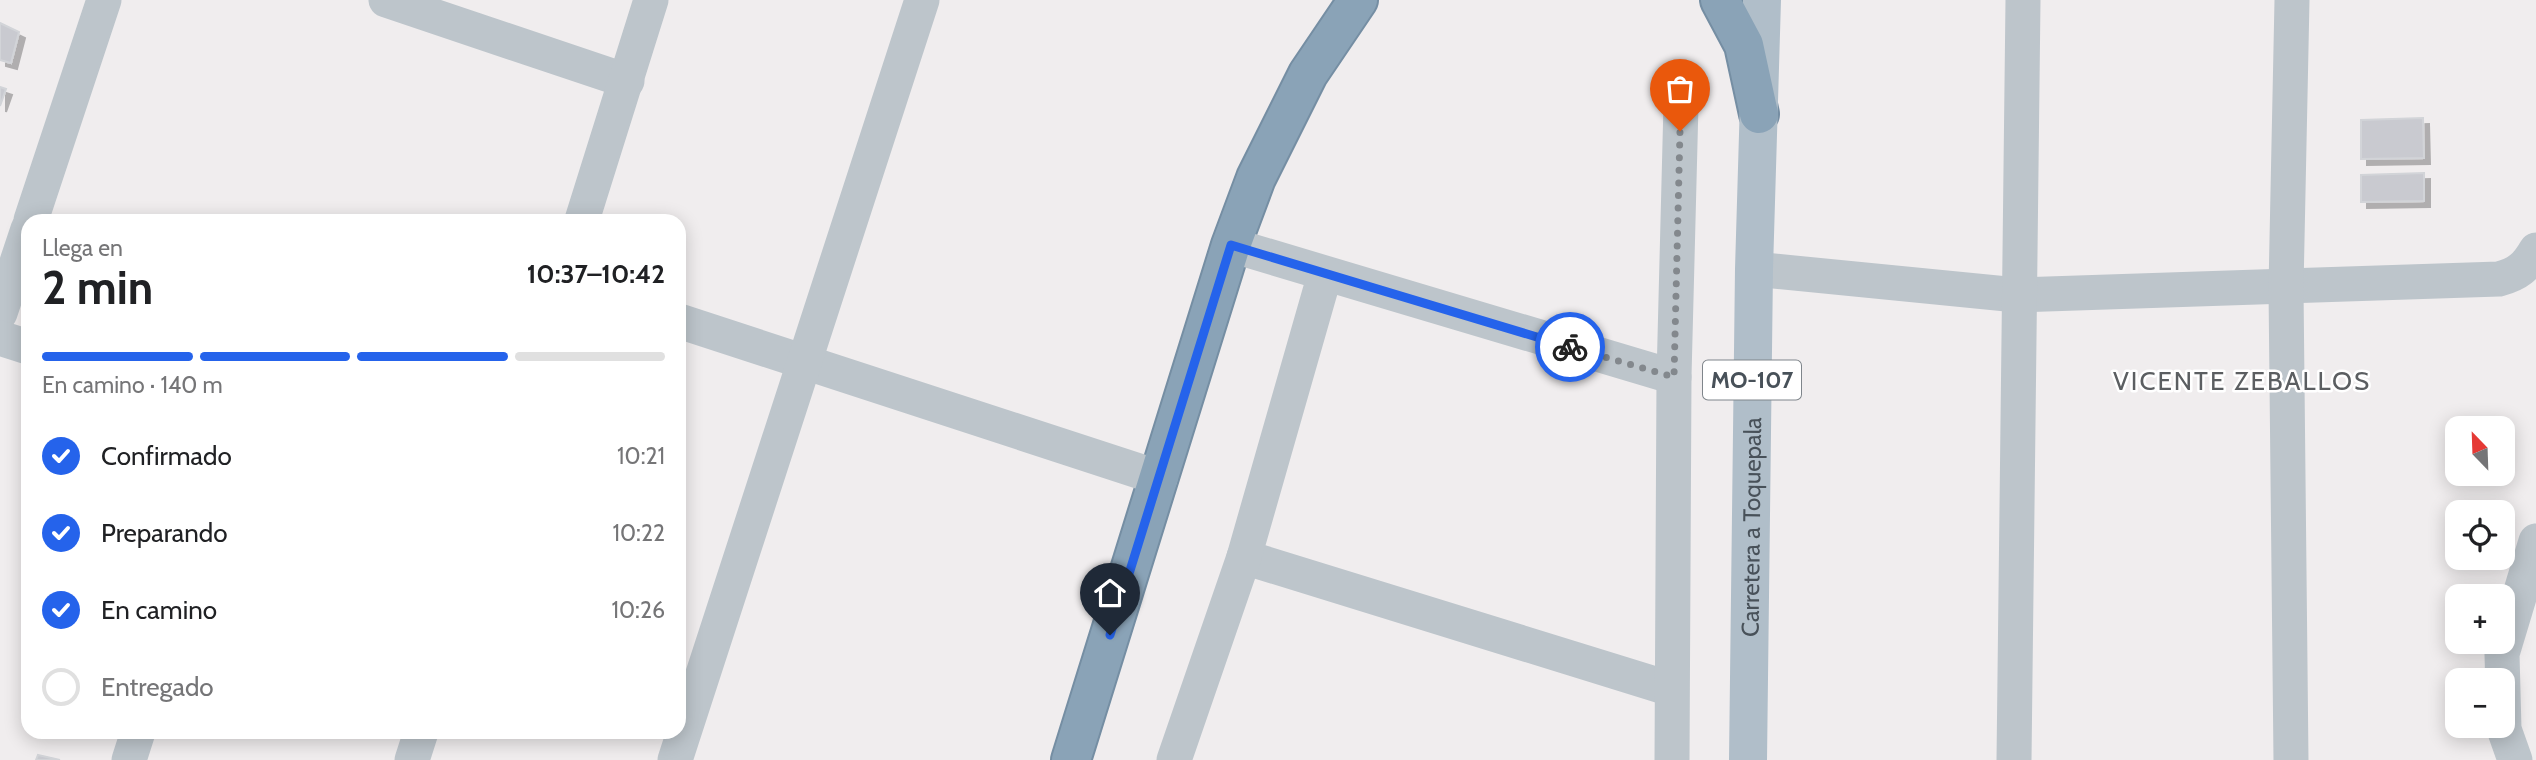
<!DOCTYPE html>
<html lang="es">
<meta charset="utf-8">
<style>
body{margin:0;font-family:Cabin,sans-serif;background:#f2f2f2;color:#202124;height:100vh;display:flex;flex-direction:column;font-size:26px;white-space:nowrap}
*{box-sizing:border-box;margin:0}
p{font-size:23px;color:#757577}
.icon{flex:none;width:38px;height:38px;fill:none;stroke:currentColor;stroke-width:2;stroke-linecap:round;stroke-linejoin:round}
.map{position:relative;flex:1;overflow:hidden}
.panel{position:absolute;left:21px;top:214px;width:665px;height:525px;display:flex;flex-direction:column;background:#fff;border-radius:21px;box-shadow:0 4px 18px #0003}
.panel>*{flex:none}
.needle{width:46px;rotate:337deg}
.buttons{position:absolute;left:2445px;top:416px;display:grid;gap:14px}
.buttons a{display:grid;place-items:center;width:70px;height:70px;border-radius:14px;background:#fff;box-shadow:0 4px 18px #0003;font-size:35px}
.pin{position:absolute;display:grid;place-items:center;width:60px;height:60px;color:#fff;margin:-72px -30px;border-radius:50% 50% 50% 0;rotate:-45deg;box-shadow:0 0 7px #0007}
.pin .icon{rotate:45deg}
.courier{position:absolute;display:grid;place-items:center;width:70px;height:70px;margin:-35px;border:5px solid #2563eb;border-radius:50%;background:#fff;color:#222;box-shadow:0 2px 9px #0007}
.summary em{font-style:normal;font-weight:800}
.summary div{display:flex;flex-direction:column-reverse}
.summary{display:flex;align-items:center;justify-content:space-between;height:119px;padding:0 21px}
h1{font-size:46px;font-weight:800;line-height:52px}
.bar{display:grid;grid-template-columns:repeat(4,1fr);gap:10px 7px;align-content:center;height:84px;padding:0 21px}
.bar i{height:9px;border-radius:5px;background:#e0e0e0}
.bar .selected{background:#2563eb}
.bar p{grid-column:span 4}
ol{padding:0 21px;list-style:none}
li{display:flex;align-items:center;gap:21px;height:77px}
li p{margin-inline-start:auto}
li .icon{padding:7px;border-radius:50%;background:#2563eb;color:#fff;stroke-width:4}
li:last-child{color:#757577}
li i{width:38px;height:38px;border:4px solid #e0e0e0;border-radius:50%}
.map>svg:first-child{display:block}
</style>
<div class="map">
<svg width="2536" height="760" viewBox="0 0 2536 760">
<defs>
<filter id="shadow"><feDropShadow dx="6" dy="6" stdDeviation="0" flood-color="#0004"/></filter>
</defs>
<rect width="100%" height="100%" fill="#f0edee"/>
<!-- building -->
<g fill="#c9cad0" stroke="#d2d4d8" stroke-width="2" filter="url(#shadow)">
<path d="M0,23L19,32L11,63L0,60Z"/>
<path d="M0,87L6,89L0,106Z"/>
<path d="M2423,118L2424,158L2361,159V120Z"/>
<path d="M2424,173V201L2361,202V175Z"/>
<path d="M38,755L60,760H36Z"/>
</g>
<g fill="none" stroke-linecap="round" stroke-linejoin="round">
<!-- highway casing -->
<g stroke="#758ea3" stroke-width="42">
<g id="highway">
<path d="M1720,0L1744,45L1759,114"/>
<path d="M1071,760L1231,245L1256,178L1308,74L1358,0"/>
</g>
</g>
<!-- street -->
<g stroke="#bdc5cb" stroke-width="35">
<path d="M386,0L627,81"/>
<path d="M31,220L104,0"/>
<path d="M582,220L651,0"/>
<path d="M1231,245L1674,377"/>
<path d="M1754,269L2017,295L2499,279C2518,274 2526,267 2536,250"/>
<path d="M0,313L28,229"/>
<path d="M679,321L1160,478"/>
<path d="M0,338L28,347"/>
<path d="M1244,557L1671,689"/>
<path d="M129,760L138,732"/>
<path d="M412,760L421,732"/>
<path d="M675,760L922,0"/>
<path d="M1174,760L1244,557L1325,274"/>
<path d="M1672,760L1674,377L1681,104"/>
<path d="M2014,760L2023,0"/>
<path d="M2291,760L2286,288L2292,0"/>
<path d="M2515,760L2504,729L2502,654L2536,541"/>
</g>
<!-- primary -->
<path stroke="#b0bec9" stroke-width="38" id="s1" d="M1748,760L1754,269L1762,0"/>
<!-- highway -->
<use href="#highway" stroke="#8aa3b7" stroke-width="38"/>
</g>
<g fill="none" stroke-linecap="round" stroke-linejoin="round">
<!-- done -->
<path stroke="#83888d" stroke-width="7" stroke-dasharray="0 12.6" d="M1570,347L1674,377L1680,131"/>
<!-- route -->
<path stroke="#2563eb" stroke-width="9" d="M1110,635L1231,245L1570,347"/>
</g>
<g text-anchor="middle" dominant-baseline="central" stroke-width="5" stroke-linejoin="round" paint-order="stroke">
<!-- shield labels -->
<rect fill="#fff" stroke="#7f858b" stroke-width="2" x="1703" y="360.5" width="98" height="39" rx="5"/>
<g font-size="23" font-weight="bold" fill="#485159">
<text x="1752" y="380">MO-107</text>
</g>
<!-- street labels -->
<g font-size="24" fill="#485159" stroke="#fff">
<text stroke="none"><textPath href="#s1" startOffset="233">Carretera a Toquepala</textPath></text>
</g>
<!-- neighbourhood labels -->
<g font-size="26" letter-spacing="2" fill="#5b5e61" stroke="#fff">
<text x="2242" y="381">VICENTE ZEBALLOS</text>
</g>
</g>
</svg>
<div class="buttons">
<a><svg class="needle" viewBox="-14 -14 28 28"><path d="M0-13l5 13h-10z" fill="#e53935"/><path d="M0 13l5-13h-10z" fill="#757577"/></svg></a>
<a><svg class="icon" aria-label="locate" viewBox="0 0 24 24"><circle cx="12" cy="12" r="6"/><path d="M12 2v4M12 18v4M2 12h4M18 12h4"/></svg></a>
<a>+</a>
<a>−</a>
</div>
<div class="pin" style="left:1680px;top:131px;background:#ea580c"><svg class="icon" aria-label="bag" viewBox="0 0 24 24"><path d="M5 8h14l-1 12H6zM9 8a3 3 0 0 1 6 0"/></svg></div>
<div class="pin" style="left:1110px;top:635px;background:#1f2937"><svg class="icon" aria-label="home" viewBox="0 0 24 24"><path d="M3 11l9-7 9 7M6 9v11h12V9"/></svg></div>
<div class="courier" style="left:1570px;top:347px"><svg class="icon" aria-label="bike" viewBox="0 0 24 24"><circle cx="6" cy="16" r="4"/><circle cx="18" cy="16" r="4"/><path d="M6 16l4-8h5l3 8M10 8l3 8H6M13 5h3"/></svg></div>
<section class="panel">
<div class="summary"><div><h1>2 min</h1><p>Llega en</p></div><em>10:37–10:42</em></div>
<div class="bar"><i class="selected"></i><i class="selected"></i><i class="selected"></i><i></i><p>En camino · 140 m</p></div>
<ol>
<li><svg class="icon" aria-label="check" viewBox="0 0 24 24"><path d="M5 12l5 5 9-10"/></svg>Confirmado<p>10:21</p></li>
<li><svg class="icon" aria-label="check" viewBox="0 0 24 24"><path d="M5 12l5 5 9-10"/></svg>Preparando<p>10:22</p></li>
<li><svg class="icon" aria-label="check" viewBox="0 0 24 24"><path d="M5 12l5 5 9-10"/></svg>En camino<p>10:26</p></li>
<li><i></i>Entregado</li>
</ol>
</section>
</div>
